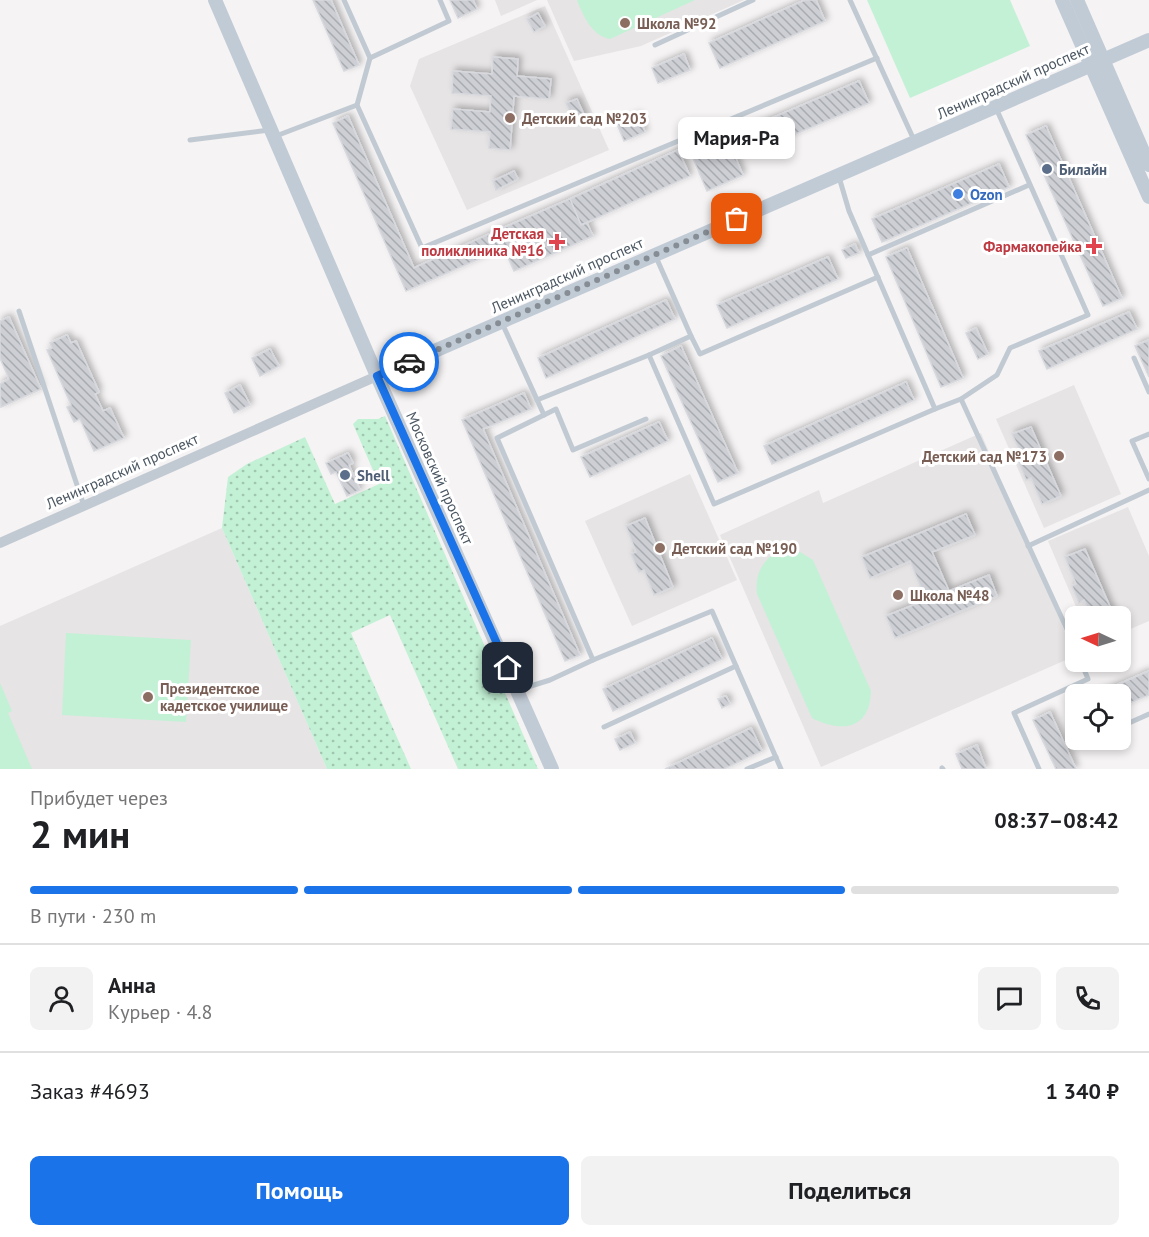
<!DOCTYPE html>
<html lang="ru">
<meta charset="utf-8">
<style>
body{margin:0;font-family:"PT Sans",sans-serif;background:#f2f2f2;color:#202124;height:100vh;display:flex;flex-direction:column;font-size:22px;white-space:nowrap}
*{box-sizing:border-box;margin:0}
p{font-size:20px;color:#757577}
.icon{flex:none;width:33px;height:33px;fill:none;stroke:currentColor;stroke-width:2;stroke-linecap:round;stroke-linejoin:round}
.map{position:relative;height:769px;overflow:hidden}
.side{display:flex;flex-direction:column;background:#fff;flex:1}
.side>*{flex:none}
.needle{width:39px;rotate:274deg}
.buttons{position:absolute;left:1065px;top:606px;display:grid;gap:12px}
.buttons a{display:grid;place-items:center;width:66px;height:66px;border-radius:9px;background:#fff;box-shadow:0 3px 9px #0003;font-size:30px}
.pin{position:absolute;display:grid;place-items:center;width:51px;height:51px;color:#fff;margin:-26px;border-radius:12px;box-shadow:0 3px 9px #0006}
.courier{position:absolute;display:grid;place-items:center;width:60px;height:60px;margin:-30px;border:4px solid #1a73e8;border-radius:50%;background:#fff;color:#222;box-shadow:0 2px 8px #0007}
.bubble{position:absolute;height:42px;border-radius:9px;background:#fff;box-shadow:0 3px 9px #0003;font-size:20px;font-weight:700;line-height:42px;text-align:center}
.headline em{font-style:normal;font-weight:700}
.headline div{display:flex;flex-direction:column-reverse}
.headline{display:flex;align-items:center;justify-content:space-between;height:102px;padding:0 30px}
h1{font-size:39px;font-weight:700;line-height:45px}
.bar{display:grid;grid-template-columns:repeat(4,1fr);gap:9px 6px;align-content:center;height:72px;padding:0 30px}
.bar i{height:8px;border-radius:4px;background:#e0e0e0}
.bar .on{background:#1a73e8}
.bar p{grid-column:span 4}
.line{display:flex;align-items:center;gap:15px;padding:0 30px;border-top:2px solid #e0e0e0}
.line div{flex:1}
.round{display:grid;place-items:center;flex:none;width:63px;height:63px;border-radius:9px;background:#f2f2f2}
.action{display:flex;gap:12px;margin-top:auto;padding:12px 30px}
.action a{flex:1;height:69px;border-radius:9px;background:#1a73e8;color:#fff;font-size:24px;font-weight:700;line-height:69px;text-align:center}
.action a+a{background:#f2f2f2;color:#202124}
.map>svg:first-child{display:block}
</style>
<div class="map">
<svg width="1149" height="769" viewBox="0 0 1149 769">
<defs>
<pattern id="grass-dots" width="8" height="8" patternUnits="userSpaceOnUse" patternTransform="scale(1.5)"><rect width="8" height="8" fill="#c3f1d5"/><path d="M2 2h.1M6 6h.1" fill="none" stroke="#a0c6b0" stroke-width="1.8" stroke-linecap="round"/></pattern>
<pattern id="building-back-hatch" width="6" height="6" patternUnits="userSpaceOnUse" patternTransform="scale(1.5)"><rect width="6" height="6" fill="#cdcfd5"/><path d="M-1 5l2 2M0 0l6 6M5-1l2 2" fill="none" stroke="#a8abb0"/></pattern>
<filter id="shadow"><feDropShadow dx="3" dy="-3" stdDeviation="3" flood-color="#0004"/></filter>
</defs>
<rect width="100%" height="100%" fill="#f5f3f3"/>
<!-- education -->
<g fill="#e6e4e5">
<path d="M495,0H537L501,16Z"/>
<path d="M547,0H744L641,46L574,61Z"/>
<path d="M545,6L609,150L467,210L410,86L419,59Z"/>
<path d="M1074,385L1121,494L1044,528L996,419Z"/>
<path d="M981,433L1075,656L821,767L720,535L819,490L823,503Z"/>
<path d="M690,474L737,580L632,626L585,521Z"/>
<path d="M1128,507L1149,556V621L1121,633L1120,616H1080L1048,541Z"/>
<path d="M222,528L327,769H0V626Z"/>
</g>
<!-- grass -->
<path fill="url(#grass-dots)" d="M385,416L538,769H458L390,615L351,633L411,769H327L222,528L228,477L247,464L305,437L335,504L379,484L353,424L358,419H378Z"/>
<!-- park -->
<g fill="#c3f1d5">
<path d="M577,0H695L610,39C592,36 583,16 577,0Z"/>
<path d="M867,0H1010L1030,46L910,98Z"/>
<path d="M777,551L800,552L813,560L871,691C870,730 841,733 812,718L757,594C755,574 761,563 777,551Z"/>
<path d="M66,633L191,640L186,722L62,715Z"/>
<path d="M0,683L12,711L8,713L32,769H0Z"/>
</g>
<!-- building -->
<g fill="url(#building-back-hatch)" stroke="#d7d9de" stroke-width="1.5" filter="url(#shadow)">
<path d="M313,0H331L359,65L344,71Z"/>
<path d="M450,0H473L477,9L458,18Z"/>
<path d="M805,0H816L825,21L720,68L709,43Z"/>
<path d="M538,13L545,26L534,32L527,19Z"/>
<path d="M684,54L690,70L658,83L652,68Z"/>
<path d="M493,57L518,59L517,76L551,79L549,99L514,96L510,150L489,148L490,132L451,129L453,109L490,112L491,96L452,93L453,71L492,74Z"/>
<path d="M859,81L869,103L755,151L746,129Z"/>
<path d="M577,99L586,119L575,123L566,103Z"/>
<path d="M638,115L645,132L624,141L617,124Z"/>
<path d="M348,116L414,268L496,231L504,248L406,291L333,123Z"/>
<path d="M1046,126L1122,298L1103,306L1026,135Z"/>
<path d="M724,131L743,175L707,191L688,147Z"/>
<path d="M678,150L690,176L581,225L570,199Z"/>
<path d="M999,164L1009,187L882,242L872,219Z"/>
<path d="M514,171L518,179L496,190L493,181Z"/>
<path d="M570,199L581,225L587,223L593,236L514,271L496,231Z"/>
<path d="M855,244L859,253L846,258L842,250Z"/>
<path d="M907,248L963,378L941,387L886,257Z"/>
<path d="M828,257L838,279L727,328L717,305Z"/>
<path d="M666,300L675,319L546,378L538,358Z"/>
<path d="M1129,312L1137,329L1047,369L1039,351Z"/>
<path d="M9,317L41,389L1,407L0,384L9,379L0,358V321Z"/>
<path d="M976,328L988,354L978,359L966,333Z"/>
<path d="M67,335L71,343L76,341L99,392L95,394L103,411L110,408L124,438L94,451L80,419L74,422L67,407L71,405L47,350L52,348L50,343Z"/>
<path d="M1149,340V377L1135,346Z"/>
<path d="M681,346L738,473L718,482L661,356Z"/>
<path d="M270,349L279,366L260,376L252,358Z"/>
<path d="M906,382L914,400L772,464L764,446Z"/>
<path d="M240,385L250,405L234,413L225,393Z"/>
<path d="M524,393L531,409L483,429L580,655L565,661L462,420Z"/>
<path d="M659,422L668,441L590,477L581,457Z"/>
<path d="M1031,427L1061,496L1042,504L1031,478L1026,480L1019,462L1024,460L1012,434Z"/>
<path d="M348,453L353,463L349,465L360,490L347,496L336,472L331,474L326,463Z"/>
<path d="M966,514L975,535L932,552L949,591L989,575L997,596L895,638L886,616L926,600L910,561L870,578L862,557Z"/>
<path d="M645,518L673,587L654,595L644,570L639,572L631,554L636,552L626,526Z"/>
<path d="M1085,549L1114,616H1091L1084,600L1079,603L1072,586L1076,584L1065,557Z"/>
<path d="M712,638L722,659L613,711L603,689Z"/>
<path d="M1149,671V695L1120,707V694H1096Z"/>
<path d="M726,696L730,704L722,708L718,699Z"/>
<path d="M1050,712L1076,769H1056L1033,720Z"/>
<path d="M751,728L762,751L724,769H665Z"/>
<path d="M630,732L635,743L620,750L615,739Z"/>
<path d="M977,745L986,769H962L956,754Z"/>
</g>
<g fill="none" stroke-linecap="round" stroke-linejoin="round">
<!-- lane -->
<g stroke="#c1cad2" stroke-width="5">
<path d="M344,0L370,58L357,105L422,248L877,58"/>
<path d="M850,0L914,140"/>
<path d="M655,45L753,0"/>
<path d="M370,58L449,21L440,0"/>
<path d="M276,136L357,105"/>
<path d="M190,140L269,130"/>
<path d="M839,177L849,211L935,409L961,399L1076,649"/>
<path d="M868,255L1029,185"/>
<path d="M656,257L691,336L649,355L714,504L935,409"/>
<path d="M19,311L84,506"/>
<path d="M502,323L544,415L497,438L593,660L712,611L781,769"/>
<path d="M691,336L700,354L878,277"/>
<path d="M1134,358L1149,392"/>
<path d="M961,399L997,375L1010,348L1088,315L996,108"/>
<path d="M537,400L649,355"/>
<path d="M544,415L556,409L573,450L646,419"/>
<path d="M1149,434L1132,441L1149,479"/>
<path d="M1028,546L1149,490"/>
<path d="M518,690L550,680L593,660"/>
<path d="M604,727L736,666"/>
<path d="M1120,727L1149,714"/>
<path d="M942,768L943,769"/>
<path d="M747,769L776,757"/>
<path d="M1039,769L1014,713L1088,679L1081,662"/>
</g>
<!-- street -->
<path stroke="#c1cad2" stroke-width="10" d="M0,543L377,376"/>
<!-- secondary -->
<g stroke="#c1cbd6" stroke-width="14">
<path d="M215,0L377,376L552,769"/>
<path d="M1062,0L1149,197"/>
<path d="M1077,0L1149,165"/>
<path d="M377,376L1149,40"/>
</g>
</g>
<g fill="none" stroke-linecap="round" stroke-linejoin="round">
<!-- done -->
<path stroke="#868d94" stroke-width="6" stroke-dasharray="0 10.8" d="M409,362L737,219"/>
<!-- route -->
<path stroke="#1a73e8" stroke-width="8" d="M409,362L377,376L508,668"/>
</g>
<!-- markers -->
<g fill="#8d6e63" stroke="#fff" stroke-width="2">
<circle cx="625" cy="23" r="6"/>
<circle cx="510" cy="118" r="6"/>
<circle cx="1059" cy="456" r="6"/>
<circle cx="660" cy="548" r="6"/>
<circle cx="898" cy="595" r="6"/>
<circle cx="148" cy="697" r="6"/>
</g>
<g fill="#5c6f8a" stroke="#fff" stroke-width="2">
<circle cx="1047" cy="169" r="6"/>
<circle cx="345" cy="475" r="6"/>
</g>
<circle fill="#3f7fe0" stroke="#fff" stroke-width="2" cx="958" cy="194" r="6"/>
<g fill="#e0444e" stroke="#fff" stroke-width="2">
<path d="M554 233h6v6h6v6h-6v6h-6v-6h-6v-6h6z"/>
<path d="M1091 237h6v6h6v6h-6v6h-6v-6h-6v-6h6z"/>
</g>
<g text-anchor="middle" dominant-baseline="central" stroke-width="6" stroke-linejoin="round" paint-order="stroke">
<!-- education labels -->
<g font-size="15" font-weight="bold" fill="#785e54" stroke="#fff" text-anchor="start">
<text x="637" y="23">Школа №92</text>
<text x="522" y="118">Детский сад №203</text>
<text x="1047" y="456" text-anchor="end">Детский сад №173</text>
<text x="672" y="548">Детский сад №190</text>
<text x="910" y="595">Школа №48</text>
<text x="160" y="688">Президентское<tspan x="160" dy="17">кадетское училище</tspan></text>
</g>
<!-- street labels -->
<g font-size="15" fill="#4a5661" stroke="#fff">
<text transform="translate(1013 81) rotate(-24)">Ленинградский проспект</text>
<text transform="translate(567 275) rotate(-24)">Ленинградский проспект</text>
<text transform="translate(122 471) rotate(-24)">Ленинградский проспект</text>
<text transform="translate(440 478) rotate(66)">Московский проспект</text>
</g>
<!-- service labels -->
<g font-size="15" font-weight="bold" fill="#4e5e75" stroke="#fff" text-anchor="start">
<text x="1059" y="169">Билайн</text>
<text x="357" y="475">Shell</text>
</g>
<!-- shop labels -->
<g font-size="15" font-weight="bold" fill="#366cbe" stroke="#fff" text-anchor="start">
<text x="970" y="194">Ozon</text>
</g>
<!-- health labels -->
<g font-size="15" font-weight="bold" fill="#be3a42" stroke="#fff" text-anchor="end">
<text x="544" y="233">Детская<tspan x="544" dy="17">поликлиника №16</tspan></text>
<text x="1082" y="246">Фармакопейка</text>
</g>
</g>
</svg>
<div class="buttons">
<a><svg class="needle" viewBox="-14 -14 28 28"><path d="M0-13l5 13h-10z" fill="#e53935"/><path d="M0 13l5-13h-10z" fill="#757577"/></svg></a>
<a><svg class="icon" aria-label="locate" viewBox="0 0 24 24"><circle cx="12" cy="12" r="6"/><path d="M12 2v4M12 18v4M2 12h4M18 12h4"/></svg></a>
</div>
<div class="pin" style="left:737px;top:219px;background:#ea580c"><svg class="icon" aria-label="bag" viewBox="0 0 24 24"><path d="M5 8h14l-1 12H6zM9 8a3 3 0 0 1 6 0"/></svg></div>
<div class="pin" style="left:508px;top:668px;background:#1f2937"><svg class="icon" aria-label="home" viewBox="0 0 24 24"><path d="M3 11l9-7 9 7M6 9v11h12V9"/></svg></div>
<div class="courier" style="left:409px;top:362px"><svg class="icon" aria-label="car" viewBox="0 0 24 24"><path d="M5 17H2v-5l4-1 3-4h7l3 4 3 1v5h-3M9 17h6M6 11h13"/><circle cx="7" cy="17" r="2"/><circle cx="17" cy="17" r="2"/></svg></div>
<div class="bubble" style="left:678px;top:117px;width:117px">Мария-Ра</div>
</div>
<section class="side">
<div class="headline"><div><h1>2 мин</h1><p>Прибудет через</p></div><em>08:37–08:42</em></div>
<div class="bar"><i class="on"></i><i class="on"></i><i class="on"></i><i></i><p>В пути · 230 m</p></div>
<div class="line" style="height:108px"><a class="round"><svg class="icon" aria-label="person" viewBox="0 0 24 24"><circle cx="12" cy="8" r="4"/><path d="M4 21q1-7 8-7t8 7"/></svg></a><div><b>Анна</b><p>Курьер · 4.8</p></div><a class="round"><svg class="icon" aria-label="chat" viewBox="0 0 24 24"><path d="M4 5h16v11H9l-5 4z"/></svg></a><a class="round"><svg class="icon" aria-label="phone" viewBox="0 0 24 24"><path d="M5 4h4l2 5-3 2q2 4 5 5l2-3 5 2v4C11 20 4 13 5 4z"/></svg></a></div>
<div class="line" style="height:78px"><div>Заказ #4693</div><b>1 340 ₽</b></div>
<div class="action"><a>Помощь</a><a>Поделиться</a></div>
</section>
